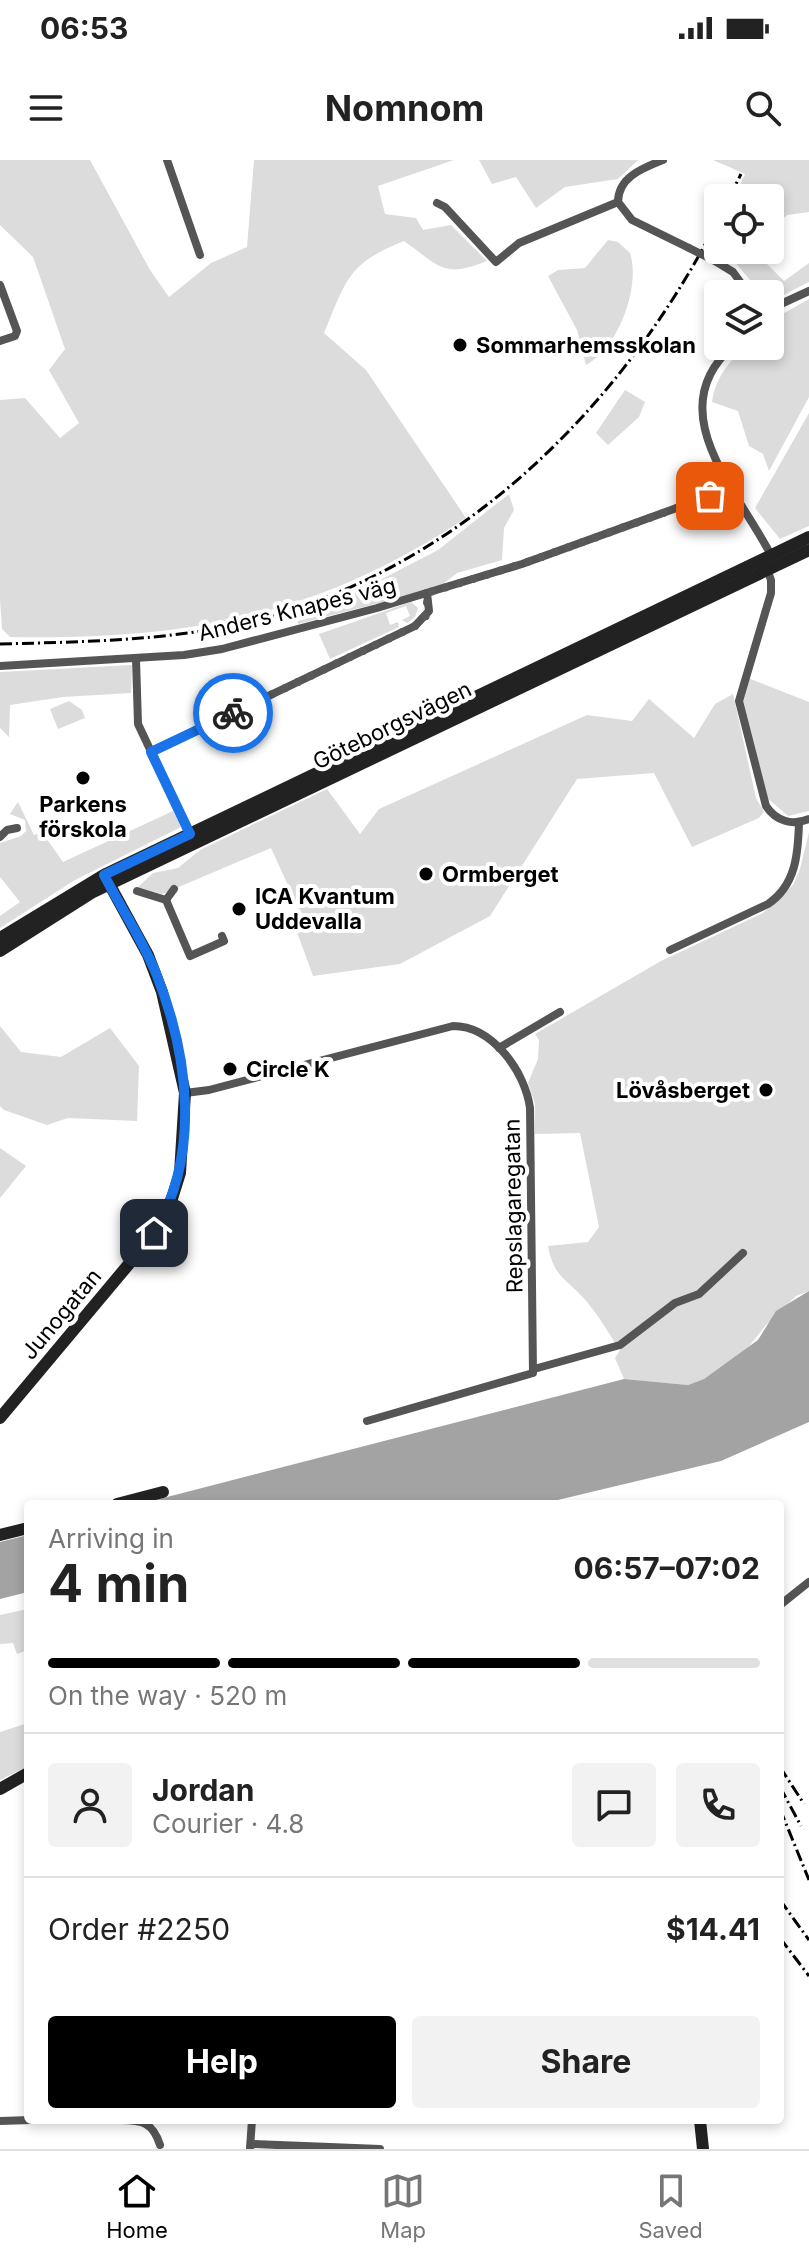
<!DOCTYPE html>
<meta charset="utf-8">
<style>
body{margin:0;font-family:Inter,sans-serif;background:#f2f2f2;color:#222;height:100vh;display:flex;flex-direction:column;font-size:30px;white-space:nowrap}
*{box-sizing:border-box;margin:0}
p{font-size:26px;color:#767676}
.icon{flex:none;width:44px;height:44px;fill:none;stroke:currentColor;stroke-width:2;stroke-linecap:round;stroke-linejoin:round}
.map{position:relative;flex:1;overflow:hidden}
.side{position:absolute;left:24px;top:1340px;width:760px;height:624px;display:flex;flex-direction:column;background:#fff;border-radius:8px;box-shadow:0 4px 12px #0003}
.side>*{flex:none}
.tools{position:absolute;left:704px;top:24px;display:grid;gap:16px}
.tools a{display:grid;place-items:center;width:80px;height:80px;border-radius:8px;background:#fff;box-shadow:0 4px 12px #0003;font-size:40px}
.pin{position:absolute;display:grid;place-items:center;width:68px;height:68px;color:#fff;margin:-34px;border-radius:16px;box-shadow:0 4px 12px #0006}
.courier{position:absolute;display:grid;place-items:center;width:80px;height:80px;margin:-40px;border:6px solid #1a73e8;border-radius:50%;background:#fff;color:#222;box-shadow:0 2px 10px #0007}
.overview em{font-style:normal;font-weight:700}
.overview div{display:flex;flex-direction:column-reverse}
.overview{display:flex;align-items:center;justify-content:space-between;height:136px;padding:0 24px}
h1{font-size:52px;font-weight:700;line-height:60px}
.bar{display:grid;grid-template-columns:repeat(4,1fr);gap:12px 8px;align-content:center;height:96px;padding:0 24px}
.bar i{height:10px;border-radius:6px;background:#e0e0e0}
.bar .active{background:#000}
.bar p{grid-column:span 4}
.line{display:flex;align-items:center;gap:20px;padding:0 24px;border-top:2px solid #e0e0e0}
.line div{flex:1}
.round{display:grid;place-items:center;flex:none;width:84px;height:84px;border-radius:8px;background:#f2f2f2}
.cta{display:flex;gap:16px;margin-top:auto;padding:16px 24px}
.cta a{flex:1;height:92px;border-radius:8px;background:#000;color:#fff;font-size:32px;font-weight:700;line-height:92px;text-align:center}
.cta a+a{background:#f2f2f2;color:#222}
.status{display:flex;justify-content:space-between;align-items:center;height:56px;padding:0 40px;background:#fff;direction:ltr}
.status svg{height:22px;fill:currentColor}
header{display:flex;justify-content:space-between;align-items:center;height:104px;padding:0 24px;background:#fff;font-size:36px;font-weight:700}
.dock{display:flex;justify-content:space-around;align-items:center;height:112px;border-top:2px solid #e0e0e0;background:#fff;font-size:22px;color:#767676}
.dock a{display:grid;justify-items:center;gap:4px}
.dock .active{color:#000}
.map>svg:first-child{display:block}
</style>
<div class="status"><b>06:53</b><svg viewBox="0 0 49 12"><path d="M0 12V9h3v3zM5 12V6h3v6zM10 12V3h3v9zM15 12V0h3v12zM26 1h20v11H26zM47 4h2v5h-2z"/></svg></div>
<header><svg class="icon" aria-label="menu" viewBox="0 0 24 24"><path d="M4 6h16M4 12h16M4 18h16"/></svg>Nomnom<svg class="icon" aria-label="search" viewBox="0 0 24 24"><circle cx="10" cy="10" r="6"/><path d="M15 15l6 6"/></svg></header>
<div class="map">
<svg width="809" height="1989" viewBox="0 0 809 1989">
<rect width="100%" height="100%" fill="#fff"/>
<!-- green -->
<g fill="#dcdcdc">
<path d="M0,0H90L150,110L169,137L211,103L247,87L254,0H454L378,26L385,54L416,58L423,70L451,65L487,101C442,119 440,106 404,81C347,104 347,119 324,173L366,210L466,358C316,457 187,480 10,477L2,469L0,439V240L25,238L60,278L79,263L49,210L65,189L33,97L0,65Z"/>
<path d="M479,0H638L618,19L565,27L536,48L516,17L492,24Z"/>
<path d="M713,0H809V52L787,55L770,71V38H734L745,14Z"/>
<path d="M718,73V90H753L784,121L809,103V122L770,142V134H762L734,101L710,89Z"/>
<path d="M608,80L618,82L630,93C641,127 618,188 586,205L577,170L548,116L558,110L585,108Z"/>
<path d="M809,139V237L769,311L763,294L749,286L738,251L712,242C716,217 728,203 746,186H770V161Z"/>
<path d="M625,230L645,242L639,257L608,285L596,273Z"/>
<path d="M809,253V366L780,379L755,348Z"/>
<path d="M509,334L514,350L504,368L502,400L457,413L443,424L425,431L298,464L296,456L301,453L357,432L438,390Z"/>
<path d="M411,442L418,448L415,457L407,463L402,460L410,456L406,446L386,453L390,465L398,462L399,467L330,499L319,474Z"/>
<path d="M132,505L131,533L63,537L10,545L9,577L0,568V512Z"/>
<path d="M748,518L809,542V651L788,656L765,636L742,542Z"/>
<path d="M733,534L756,638L764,652L759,658L692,687L654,613L577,619L490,756L400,804L313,816L294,764L301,754L271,688L162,734L138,727L153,713L178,708L200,690L327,629L360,674L379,649L587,555L632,561L649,539L694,578L715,544Z"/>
<path d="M69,541L82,550L85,558L58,569L50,549Z"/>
<path d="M18,642L34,675L42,672L63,702L173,651L181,667L75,720L0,768V756L20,742L0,717V683L21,676L26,671L25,660L10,654Z"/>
<path d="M809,672V1131L796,1136L766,1165L747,1189L704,1219L688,1225L624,1219L615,1198L620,1190C609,1174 599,1156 587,1142C568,1119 554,1119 548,1086L588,1082L599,1067L580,973L535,974V944L528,923L538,899L539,880L535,874L661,801L763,753L793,725L800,709Z"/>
<path d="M0,866L21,892L61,897L110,868L139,906L137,961L68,958L47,965L4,950L0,946Z"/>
<path d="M0,988L26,1006L0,1038Z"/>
<path d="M28,1449V1490L17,1494L13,1483L0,1484V1455Z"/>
<path d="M28,1563V1606L0,1620V1572Z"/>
</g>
<!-- water -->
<g fill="#a3a3a3">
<path d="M809,1131V1262L721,1301L541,1344H140L624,1219L688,1225L704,1219L758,1180L776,1151Z"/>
<path d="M28,1375V1432L0,1439V1382Z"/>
</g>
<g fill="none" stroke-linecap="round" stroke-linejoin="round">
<!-- street -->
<g stroke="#555" stroke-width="8">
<path d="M167,0L200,95"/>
<path d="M663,0C643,8 618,17 618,42L632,60L689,88"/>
<path d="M437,43L445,47L496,102L519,83L618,42"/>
<path d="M715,101L733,112L749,134"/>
<path d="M0,125L17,171L15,176L0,181"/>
<path d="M770,149L809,131"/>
<path d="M733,186C658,251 740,333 772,397"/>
<path d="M766,406L771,420V433L739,541L766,646C776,661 792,666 809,659"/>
<path d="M136,499L138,564L190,674"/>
<path d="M0,506L184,495L222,489L377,448L522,404L729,329"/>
<path d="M151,592L415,466L429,451L427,433"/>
<path d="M0,677L7,670L17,668"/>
<path d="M137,731L166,740L190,796L224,781L222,776"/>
<path d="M166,740L174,729"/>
<path d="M670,790L768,744C796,725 798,694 799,663"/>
<path d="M499,888L560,852"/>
<path d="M185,933L209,930L453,866C492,866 525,911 530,948L533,1213L367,1261"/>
<path d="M534,1209L620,1185L675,1143L699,1134L743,1093"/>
<path d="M780,1445L809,1422"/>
<path d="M121,1960C143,1960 153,1963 160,1985"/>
<path d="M0,1961L31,1960"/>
<path d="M251,1984L380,1989"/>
<path d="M250,1988L252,1960"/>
</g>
<!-- secondary -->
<g stroke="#222" stroke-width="12">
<path d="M0,778L104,715L809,377"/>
<path d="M0,791L93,732L809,390"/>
<path d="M0,1258L149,1080L170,1045L180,1013L185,933L162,832L148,795L106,718"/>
<path d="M117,1344L163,1332"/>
<path d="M0,1375L28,1368"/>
<path d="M0,1629L28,1613"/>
<path d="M700,1960L703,1989"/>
</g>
<!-- rail -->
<g stroke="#000" stroke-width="3" stroke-dasharray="12 4 2 4" stroke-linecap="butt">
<path d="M729,38L741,14"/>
<path d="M0,484C77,482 155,481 230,466C448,421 620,253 718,60"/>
<path d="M780,1607L804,1644"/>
<path d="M780,1627L801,1666"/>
<path d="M780,1649L809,1720"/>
<path d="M780,1740L809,1780"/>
<path d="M780,1778L809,1816"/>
</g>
<!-- street-bridge -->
<path stroke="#555" stroke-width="8" d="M689,88L715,101"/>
</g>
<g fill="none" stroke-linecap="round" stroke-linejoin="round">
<!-- done -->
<path stroke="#595959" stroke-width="8" stroke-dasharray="0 14.4" d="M233,553L415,466L427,455V433L522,404L710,336"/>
<!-- route -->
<path stroke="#1a73e8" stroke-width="10" d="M154,1073C201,994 189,896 156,813C142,779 121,748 104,715L190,674L151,592L233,553"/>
</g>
<!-- markers -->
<g fill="#000" stroke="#fff" stroke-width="3">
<circle cx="460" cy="185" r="8"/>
<circle cx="83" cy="618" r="8"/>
<circle cx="426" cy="714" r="8"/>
<circle cx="239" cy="749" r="8"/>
<circle cx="230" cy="909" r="8"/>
<circle cx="766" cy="930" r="8"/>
</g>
<g text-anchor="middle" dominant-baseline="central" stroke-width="8" stroke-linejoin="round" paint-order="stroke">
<!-- poi labels -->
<g font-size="22" font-weight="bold" fill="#000" stroke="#fff" text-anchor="start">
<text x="476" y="185">Sommarhemsskolan</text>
<text x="83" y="644" text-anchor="middle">Parkens<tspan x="83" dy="25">förskola</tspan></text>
<text x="442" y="714">Ormberget</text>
<text x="255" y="736">ICA Kvantum<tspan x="255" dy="25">Uddevalla</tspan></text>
<text x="246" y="909">Circle K</text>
<text x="750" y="930" text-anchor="end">Lövåsberget</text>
</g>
<!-- street labels -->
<g font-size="22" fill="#000" stroke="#fff">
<text transform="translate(297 449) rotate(-14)">Anders Knapes väg</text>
<text transform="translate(392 565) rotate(-26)">Göteborgsvägen</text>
<text transform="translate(513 1046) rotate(-91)">Repslagaregatan</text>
<text transform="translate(61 1154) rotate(-50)">Junogatan</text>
</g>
</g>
</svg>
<div class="tools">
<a><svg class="icon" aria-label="locate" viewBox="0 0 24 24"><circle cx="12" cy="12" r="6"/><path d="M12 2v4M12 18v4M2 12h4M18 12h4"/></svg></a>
<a><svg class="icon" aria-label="layers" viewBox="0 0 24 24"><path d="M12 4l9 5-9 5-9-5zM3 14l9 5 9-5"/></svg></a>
</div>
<div class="pin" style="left:710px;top:336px;background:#ea580c"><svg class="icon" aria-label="bag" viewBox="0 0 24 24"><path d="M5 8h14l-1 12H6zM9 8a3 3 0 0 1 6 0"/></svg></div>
<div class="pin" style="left:154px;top:1073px;background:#1f2937"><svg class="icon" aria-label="home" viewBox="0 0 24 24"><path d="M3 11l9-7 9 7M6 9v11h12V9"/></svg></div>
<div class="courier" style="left:233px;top:553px"><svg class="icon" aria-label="bike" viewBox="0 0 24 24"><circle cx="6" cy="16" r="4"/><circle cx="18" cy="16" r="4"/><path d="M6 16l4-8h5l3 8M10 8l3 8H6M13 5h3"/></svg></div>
<section class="side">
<div class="overview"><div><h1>4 min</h1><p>Arriving in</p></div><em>06:57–07:02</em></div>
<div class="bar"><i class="active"></i><i class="active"></i><i class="active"></i><i></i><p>On the way · 520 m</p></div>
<div class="line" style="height:144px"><a class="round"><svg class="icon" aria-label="person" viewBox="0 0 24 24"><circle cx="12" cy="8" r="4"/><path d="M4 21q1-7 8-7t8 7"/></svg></a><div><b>Jordan</b><p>Courier · 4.8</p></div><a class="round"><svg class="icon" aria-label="chat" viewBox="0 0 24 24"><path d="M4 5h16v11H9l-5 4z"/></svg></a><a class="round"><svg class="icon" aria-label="phone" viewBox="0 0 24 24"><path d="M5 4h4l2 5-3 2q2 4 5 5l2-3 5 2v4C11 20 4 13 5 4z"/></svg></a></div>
<div class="line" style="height:104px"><div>Order #2250</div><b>$14.41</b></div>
<div class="cta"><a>Help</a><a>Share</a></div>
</section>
</div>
<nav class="dock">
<a class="active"><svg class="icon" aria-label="home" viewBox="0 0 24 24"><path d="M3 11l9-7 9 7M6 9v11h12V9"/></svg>Home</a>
<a><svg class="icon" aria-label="map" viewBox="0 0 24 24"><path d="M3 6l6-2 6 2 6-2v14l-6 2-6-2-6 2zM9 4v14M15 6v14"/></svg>Map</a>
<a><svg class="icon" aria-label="saved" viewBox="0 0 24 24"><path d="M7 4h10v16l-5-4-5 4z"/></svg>Saved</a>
</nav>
